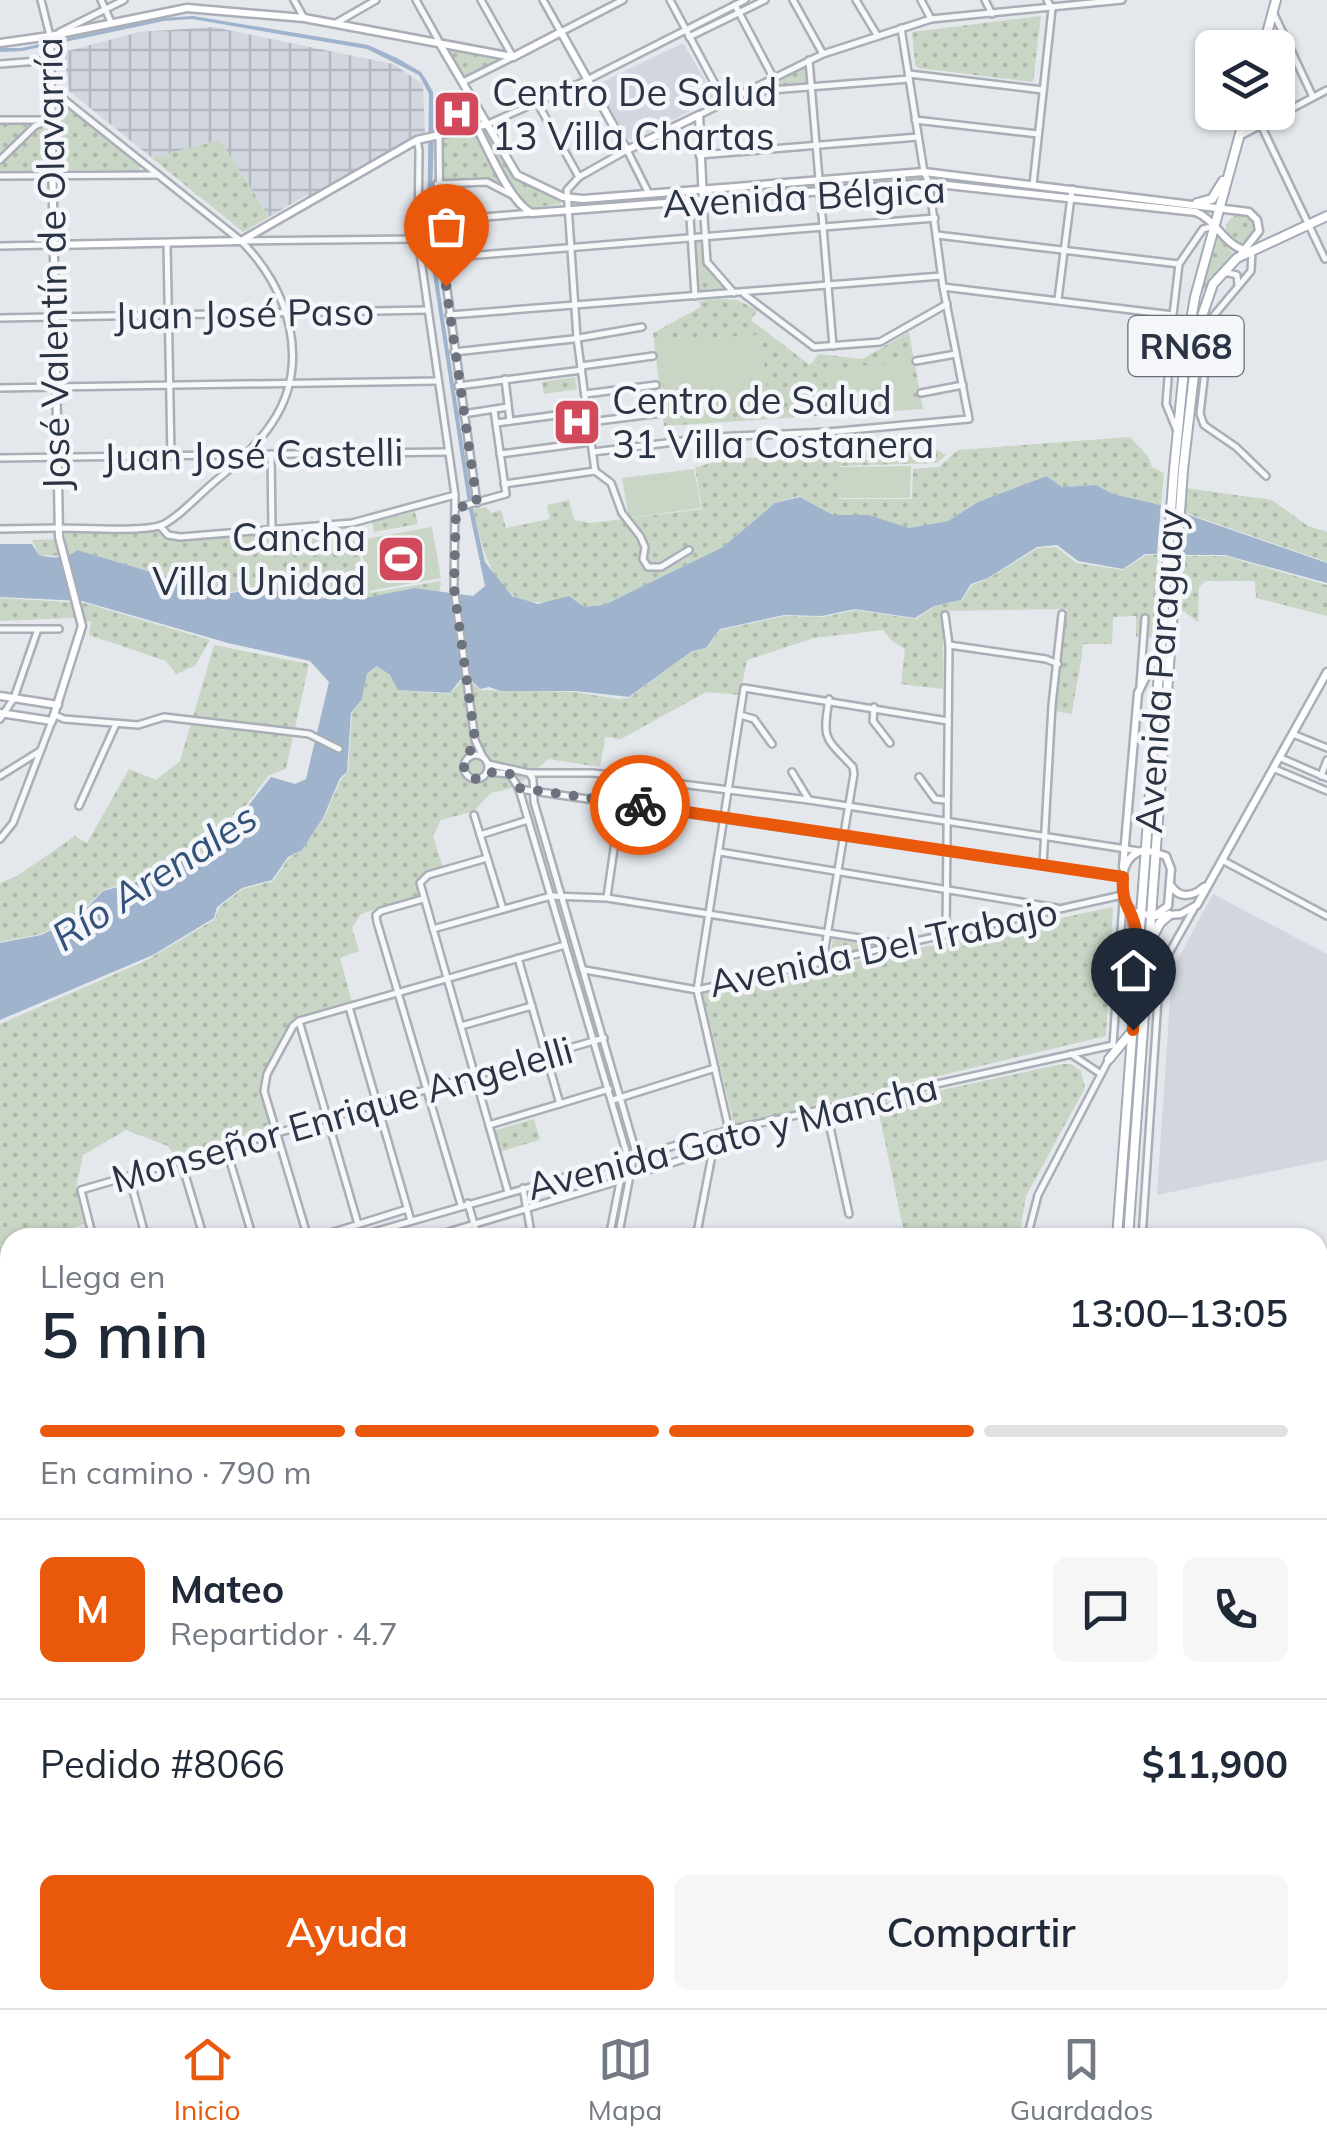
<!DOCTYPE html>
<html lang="es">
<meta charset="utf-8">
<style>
body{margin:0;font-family:Mulish,sans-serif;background:#f6f6f7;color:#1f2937;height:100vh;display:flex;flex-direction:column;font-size:38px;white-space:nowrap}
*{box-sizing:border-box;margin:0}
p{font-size:32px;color:#747a83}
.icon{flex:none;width:55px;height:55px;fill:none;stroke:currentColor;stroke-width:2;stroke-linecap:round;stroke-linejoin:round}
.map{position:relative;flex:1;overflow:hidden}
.sheet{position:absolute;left:0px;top:1228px;width:1328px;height:782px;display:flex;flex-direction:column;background:#fff;border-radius:30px 30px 0 0;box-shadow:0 2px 8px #0004}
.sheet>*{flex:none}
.controls{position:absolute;left:1195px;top:30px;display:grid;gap:20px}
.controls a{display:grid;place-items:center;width:100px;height:100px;border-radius:15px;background:#fff;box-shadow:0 2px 8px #0004;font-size:50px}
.pin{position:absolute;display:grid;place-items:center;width:85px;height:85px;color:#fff;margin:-102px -42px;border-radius:50% 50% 50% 0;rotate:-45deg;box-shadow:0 0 10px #0007}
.pin .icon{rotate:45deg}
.courier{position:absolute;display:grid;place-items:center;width:100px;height:100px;margin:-50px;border:8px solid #ea580c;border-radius:50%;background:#fff;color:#222;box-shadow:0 2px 12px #0007}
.overview em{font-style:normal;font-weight:600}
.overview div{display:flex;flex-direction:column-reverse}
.overview{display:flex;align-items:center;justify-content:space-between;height:170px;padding:0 40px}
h1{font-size:65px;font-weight:600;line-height:75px}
.bar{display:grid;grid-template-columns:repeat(4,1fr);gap:15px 10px;align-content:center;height:120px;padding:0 40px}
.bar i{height:12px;border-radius:8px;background:#e0e1e3}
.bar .current{background:#ea580c}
.bar p{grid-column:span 4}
.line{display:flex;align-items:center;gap:25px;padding:0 40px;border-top:2px solid #e0e1e3}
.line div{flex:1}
.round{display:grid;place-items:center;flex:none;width:105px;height:105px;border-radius:15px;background:#f6f6f7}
.button{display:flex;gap:20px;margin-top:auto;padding:20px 40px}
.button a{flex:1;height:115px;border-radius:15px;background:#ea580c;color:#fff;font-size:40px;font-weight:600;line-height:115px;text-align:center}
.button a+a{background:#f6f6f7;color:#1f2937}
.tab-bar{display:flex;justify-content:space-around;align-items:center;height:140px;border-top:2px solid #e0e1e3;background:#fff;font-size:28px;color:#747a83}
.tab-bar a{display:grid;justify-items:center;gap:5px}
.tab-bar .current{color:#ea580c}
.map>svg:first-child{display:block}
</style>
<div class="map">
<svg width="1327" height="2008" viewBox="0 0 1327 2008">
<defs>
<pattern id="industrial-grid" width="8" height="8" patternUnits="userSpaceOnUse" patternTransform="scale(2.5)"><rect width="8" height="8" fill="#d2d6de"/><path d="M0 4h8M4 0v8" fill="none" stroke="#b4b8c0"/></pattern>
<pattern id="green-dots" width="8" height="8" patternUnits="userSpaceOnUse" patternTransform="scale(2.5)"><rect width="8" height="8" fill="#c9d6c5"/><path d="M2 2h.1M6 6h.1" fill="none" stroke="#adb8ab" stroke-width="1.8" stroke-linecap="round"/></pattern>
<pattern id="forest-firs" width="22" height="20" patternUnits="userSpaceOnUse" patternTransform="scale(2.5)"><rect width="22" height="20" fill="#c9d6c5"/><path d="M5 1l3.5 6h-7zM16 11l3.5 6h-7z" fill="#adb8ab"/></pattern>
</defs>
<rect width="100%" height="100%" fill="#e4e7ec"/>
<!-- built -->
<g fill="#d2d6de">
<path d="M683,43L715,96L713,100L632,140L627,138L599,88L600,83Z"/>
<path d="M1213,894L1327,954V1160L1157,1195L1172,970Z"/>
</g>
<!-- industrial -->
<path fill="url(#industrial-grid)" d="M213,27L393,64L423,84L425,132L421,138L311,200L307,195L269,217L220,140L152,158L69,91L64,52L139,32Z"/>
<!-- green -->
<g fill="url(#green-dots)">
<path d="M1041,16L1033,82L918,68L915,65L912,32Z"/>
<path d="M449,49L506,58L465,78Z"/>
<path d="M805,64L807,84L758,87Z"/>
<path d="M58,100L140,166V170H58Z"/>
<path d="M0,123H26L28,127L0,153Z"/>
<path d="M41,126L47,131V168L43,171L0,172V164Z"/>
<path d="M472,133L480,137L504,186L483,177L442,179L443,139Z"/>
<path d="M489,134L517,178L558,197L561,204L529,208L520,201L485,140Z"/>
<path d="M220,140L269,217L243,232L152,158Z"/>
<path d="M810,185L812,187L808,189L709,195Z"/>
<path d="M682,195L679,200L574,208L573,205Z"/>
<circle cx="1240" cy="229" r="14"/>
<path d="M1218,237L1234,255L1216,272L1202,293Z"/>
<path d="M698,241L703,245L706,265L724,286L722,290L701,293L697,289L695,245Z"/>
<path d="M719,299L737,300L758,310L751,320L810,365L819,354L862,359L909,332L923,409L664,426L653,333L701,307L699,301Z"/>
<path d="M575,377L577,389L544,394L542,382Z"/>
<path d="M1130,437L1148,456L1152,467L1164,473L1161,505L1113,494L1096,485L1062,487L1045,476L978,502L948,521L909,528L869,515H833L799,496L775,503L723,547L604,605L584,607L569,596C500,622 485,562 473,509L486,507L491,513L501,510L506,528L550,519L547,505L569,500L574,520L591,523L702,509L695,468L723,459L937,450L946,455L936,463L839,466V499H912L913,469L939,467L958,450Z"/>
<path d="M1186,488L1272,500L1308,526L1327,532V562L1183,512Z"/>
<path d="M415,512L418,524L374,532L372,522Z"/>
<path d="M65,531H158L171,540L333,532L355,541L370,593L441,581L439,593L413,588L365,598L337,590L323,599C291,588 259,587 225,593L201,576L168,577L77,550L70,556L39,555L32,540L65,539Z"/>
<path d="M1056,547L1077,563L1123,570L1146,555H1158L1153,637H1136V616L1113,617L1112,644H1083C1081,670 1075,689 1072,714L1055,711L1067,609L943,611V689L901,684L905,649L892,641L883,630L814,638L747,660L740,695L706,692L621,739L605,737L600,767L548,759L516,787L491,793L474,811L441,820L433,836L443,868L425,873L417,883L420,896L361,914L352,928L359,951L340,958L352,1002L299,1017L284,1031L261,1081L273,1131L184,1157L174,1155L168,1146L126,1130L83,1155L76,1189L84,1224L46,1237L10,1238V1246L0,1244V1024L147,960L215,919L219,907L243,889L273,881L289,858L302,850L324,818L341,779L348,772L352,713L362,699L367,675L378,666L390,675L399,690L450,694L461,681L469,679L480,690L575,692L618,699L629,698L692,651L707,648L720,630L784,616L823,617L856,610L916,619L935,606L962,600L972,585L989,578L1038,548Z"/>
<path d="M1180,556H1225L1327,585V616L1256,598L1255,581H1205L1199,587L1198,622L1179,608Z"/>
<path d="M0,598L85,603L210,640L195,666L176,674L166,661L89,635L91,622L73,618L0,621Z"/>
<path d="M214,645L309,664L286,769L269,775L244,808L232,816L227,831L205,853L163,865L150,876L103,890L77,916L41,934L0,942V883L17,876L75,836L87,843L129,769L156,780L180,761Z"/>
<path d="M1113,907L1106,1036L734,1125L703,994Z"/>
<path d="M833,939L874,945L873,947L830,956Z"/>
<path d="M1062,1064H1071L1081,1071L1085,1088L1026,1196L1019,1237H905L877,1104Z"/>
<path d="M534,1119L540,1140L499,1152L493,1131Z"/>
</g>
<!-- forest -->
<path fill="url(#forest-firs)" d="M0,1245L10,1248V1337L0,1340Z"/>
<!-- pitch -->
<g fill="#c9d6c5">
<path d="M762,334L768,407L666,416L660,343Z"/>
<path d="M911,361L914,407L835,413L831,369Z"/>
<path d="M911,466L910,498H839V467Z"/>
<path d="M694,469L701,508L629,518L622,478Z"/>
<path d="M432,527L441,578L369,591L360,540Z"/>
</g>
<!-- water -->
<g fill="#9fb4cc">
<path d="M193,16L368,45L397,58L421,72L427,81L433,92L434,129L431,234L473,509L485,562L512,596L538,604L569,596L584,607L604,605L723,547L775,503L800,497L833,515H869L909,528L948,521L978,502L1046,476L1062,487L1096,485L1113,494L1161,505L1157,554H1145L1123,569L1078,561L1057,545L1037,547L988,578L971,584L961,600L934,606L915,618L855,609L822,616L784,615L720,629L706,648L692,651L629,697L576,691H501L489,687L480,689L469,678L460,680L450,693L398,690L390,675L377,666L367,674L362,699L351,713L347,772L340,778L323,818L302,850L288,857L272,880L242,888L217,907L214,918L153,955L0,1020V943L41,935L78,917L103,891L151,878L164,866L206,854L228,832L234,817L245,810L271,777L295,784L306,779L329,682L310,661L228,643L82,601L0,597V544H32L39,555C52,558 66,560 77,550L168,577L201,576L225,594C259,588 291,588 323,599L337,590L365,598L414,588L473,596L485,586L469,510L427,234L429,94L419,75L367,49L192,19L164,21L22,51L0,52V48H21L163,18Z"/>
<path d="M1183,513L1327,563V583L1225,555H1180Z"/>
</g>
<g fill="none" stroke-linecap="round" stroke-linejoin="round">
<!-- minor casing -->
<g stroke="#a9aeb7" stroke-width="10">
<g id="minor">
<path d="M101,0L111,22"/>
<path d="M294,0L304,18"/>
<path d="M670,0L724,101"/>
<path d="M793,0L823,54"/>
<path d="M856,0L877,35"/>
<path d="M921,0L931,19"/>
<path d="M985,0L992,14"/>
<path d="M735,5L773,77"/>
<path d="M1274,14L1313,97"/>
<path d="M336,23L376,0"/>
<path d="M60,32L124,0"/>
<path d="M561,32L623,0"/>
<path d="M689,37L765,0"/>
<path d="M809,60L833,346"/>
<path d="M0,64L52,60"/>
<path d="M909,74L1043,90"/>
<path d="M463,82L513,57L481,0"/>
<path d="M52,90L241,241L418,239"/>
<path d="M745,92L909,79"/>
<path d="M538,104L579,177"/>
<path d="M699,115L823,54L931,19L1122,0"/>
<path d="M0,120H44"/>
<path d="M915,120L1038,134"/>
<path d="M1260,123L1325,259"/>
<path d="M488,124L587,80L745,0"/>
<path d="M1242,135L1327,90"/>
<path d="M439,136L440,240L477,503"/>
<path d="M699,155L918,137"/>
<path d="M0,160L35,126L52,119"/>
<path d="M0,176L157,175"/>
<path d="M437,184L487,182L512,195"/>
<path d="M1033,185L1052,9L1047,0"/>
<path d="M703,201L707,262L734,293"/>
<path d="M689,202L695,296"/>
<path d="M438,221L532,213"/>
<path d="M937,235L1179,264"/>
<path d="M167,244L171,456"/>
<path d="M1252,251L1251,271L1211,319L1200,414L1204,425L1236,447L1266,476"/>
<path d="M442,258L935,218"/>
<path d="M1224,272L1237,275L1238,285"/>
<path d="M943,287L1173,315"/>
<path d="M744,294L814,347L880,342L947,304"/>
<path d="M1058,299L1072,189"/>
<path d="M449,315L941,276"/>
<path d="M0,318L428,310"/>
<path d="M454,352L573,339L642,327"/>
<path d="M916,361L956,354"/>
<path d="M581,366L653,356"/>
<path d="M505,379L510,421"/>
<path d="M458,386L582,370"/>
<path d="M55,387L438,381"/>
<path d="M921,393L963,385"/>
<path d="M585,394L656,385"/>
<path d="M463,414L508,407"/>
<path d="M590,422L661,413"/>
<path d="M496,423L587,411"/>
<path d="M1177,431L1166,404L1173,315L1179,264L1203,229L1214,226"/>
<path d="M593,452L715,437L828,432L969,419L943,287L929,183L924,172L901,28"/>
<path d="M271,454L272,529"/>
<path d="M500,454L591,442"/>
<path d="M0,458L447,452"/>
<path d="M595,471L577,338L567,190L579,177L627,150L649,194"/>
<path d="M595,471L611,483L622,513L640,536L645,547L643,559L648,567H661L689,550"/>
<path d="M504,484L595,471"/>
<path d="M456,508L506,494L494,410"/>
<path d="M160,526L168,535L180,537L352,523L455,495"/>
<path d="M0,529L59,528"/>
<path d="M945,615L949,645L946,933"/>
<path d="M0,629H59"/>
<path d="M949,645L1046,659L1058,664"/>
<path d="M1140,685L1145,618"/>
<path d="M874,707L873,721L890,743"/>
<path d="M55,715L64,719L138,725L164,717L309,734L339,749"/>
<path d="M740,715L754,719L772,744"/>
<path d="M0,719L14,698L38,629"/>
<path d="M1293,734L1327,748"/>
<path d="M792,772L809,800"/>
<path d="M529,773L533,779L534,802L635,1149L618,1238"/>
<path d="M0,776L40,751"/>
<path d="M1321,776L1327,760"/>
<path d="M919,777L935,799L945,800"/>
<path d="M519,789L626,1151L609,1238"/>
<path d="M79,806L116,724"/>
<path d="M474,815L503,909"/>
<path d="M480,835L528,820"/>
<path d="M720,852L1057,908"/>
<path d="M487,858L428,875L420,883L508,1192"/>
<path d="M1222,860L1327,916"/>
<path d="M1043,865L1052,705L1062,614"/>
<path d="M607,897L621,801"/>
<path d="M423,899L381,911L376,915L377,922L461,1205"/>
<path d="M433,929L551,896L607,898L898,944"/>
<path d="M518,958L560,1104"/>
<path d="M823,960L854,774L853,767C825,737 822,741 829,699"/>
<path d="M585,970L697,990L744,688L948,721"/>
<path d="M349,1007L411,1221"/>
<path d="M299,1021L358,1224"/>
<path d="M461,1026L532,1006"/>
<path d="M613,1100L715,1068"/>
<path d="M826,1109L849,1214"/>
<path d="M489,1125L609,1089"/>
<path d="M226,1148L253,1238"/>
<path d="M181,1161L204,1238"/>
<path d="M632,1175L697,1155H711"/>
<path d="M129,1176L146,1238"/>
<path d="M523,1188L532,1238"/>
<path d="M468,1203L478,1238"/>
<path d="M93,1238L81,1190L604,1038"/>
<path d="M308,1238L264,1091L267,1074L293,1026L299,1021L565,945"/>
<path d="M315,1238L407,1209"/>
<path d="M428,1238L622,1180"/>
<path d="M696,1238L716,1134"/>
<path d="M1142,1238L1160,969L1195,907"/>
<path d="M0,1344L10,1341"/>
<path d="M1318,1428L1327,1426"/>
<path d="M875,2008L877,2003"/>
<path d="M1087,2008L1088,2000"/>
</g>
</g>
<!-- tertiary casing -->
<g stroke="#a9aeb7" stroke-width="10">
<g id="tertiary">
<path d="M41,0L50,36"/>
<path d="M416,0L440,43"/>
<path d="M543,0L561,32"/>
<path d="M417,140L419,150L418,239L455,495L454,588L475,740L483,757"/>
<path d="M0,246L52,245"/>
<path d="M0,388L55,387"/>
<path d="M59,528C84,528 138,532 159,526C173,523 201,493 213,483C235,465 256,447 272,423C312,363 289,288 241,241"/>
<circle cx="476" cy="767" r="12"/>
<path d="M1281,758L1327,778"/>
<path d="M488,764L529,773H593L809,800L1139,851"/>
<path d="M1275,769L1327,791"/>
<path d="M487,772L510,774L519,789L1123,877"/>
<path d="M0,839L13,823L52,721"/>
<path d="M1113,1044L1123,902"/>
<path d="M1071,1054L1101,1074"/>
<path d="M729,1130L697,990L1122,895"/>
<path d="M353,1238L729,1130L1113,1045"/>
<path d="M1027,1238L1038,1195L1109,1059"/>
<path d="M266,2000L267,2008"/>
</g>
</g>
<!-- secondary casing -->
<g stroke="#a9aeb7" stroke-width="11">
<g id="secondary">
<path d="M0,43L50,36L187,8L304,18L513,57L561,32L627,150L699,115L703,201"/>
<path d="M441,46L517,175L563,197L583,199L924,172L1249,212L1257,220L1259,231L1241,254"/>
<path d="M477,128C489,150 510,203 532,213L929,183L1196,212C1217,221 1224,245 1245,250"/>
<path d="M53,245L241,241L417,140L488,124"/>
<path d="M0,696L58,705"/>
<path d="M0,713L52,721L82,626L59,537L50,36"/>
<path d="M1146,850L1166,856L1171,869L1168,906L1154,916L1133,912L1122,899C1122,878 1121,854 1146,850Z"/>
<path d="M1123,867L1138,693L1159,650"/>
<path d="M1172,887C1180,899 1194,896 1204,887"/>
<path d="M1154,916L1181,914L1197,905L1327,672"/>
<path d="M1318,1873L1327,1872"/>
</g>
</g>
<!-- primary casing -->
<g stroke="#a3abb8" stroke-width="12">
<g id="primary">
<path d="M1263,48L1276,0"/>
<path d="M1197,203L1212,199L1223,181"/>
<path d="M1127,909L1136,933"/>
<path d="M1152,938L1160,923L1169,915"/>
<path d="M1109,1059L1133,1030"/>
<path d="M1117,1238L1174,470L1186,349L1195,297L1246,112"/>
<path d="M1128,1238L1183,470L1200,322L1213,284L1237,258L1327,216"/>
<path d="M1056,2008L1057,2000"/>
<path d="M1069,2008L1070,2000"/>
</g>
</g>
<!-- minor -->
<use href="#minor" stroke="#f7f8fa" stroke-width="5"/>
<!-- tertiary -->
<use href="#tertiary" stroke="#f7f8fa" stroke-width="5"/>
<!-- secondary -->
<use href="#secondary" stroke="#fff" stroke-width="6"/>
<!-- primary -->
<use href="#primary" stroke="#fff" stroke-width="8"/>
</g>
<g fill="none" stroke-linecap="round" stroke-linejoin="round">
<!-- done -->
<path stroke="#6c737f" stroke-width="10" stroke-dasharray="0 18" d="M446,286L477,503L456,508L454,588L475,740L464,764V771L475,779L487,772L510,774L519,788L640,805"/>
<!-- route -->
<path stroke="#ea580c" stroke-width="12" d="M640,805L1123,877C1121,908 1132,906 1136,931C1140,964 1135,997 1133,1030"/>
</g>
<!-- icons -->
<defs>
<g id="hospital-square" transform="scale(2.5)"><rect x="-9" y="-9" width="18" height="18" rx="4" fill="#d1495b" stroke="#f4f6f9"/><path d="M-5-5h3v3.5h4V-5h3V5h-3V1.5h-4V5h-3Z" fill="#fff"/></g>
<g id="stadium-square" transform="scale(2.5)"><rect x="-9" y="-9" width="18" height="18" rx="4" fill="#d1495b" stroke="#f4f6f9"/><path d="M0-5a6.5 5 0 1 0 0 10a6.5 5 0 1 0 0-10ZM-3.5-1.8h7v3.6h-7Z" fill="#fff"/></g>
</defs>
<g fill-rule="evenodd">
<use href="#hospital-square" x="457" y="114"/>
<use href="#hospital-square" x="577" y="422"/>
<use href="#stadium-square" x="401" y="559"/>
</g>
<g text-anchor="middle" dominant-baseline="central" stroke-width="9" stroke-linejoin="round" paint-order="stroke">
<!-- shield labels -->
<rect fill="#f4f6f9" stroke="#676e7b" stroke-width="2.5" x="1128.5" y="316" width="115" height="60" rx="8"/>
<g font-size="35" font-weight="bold" fill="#2b3445">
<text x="1186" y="346">RN68</text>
</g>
<!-- poi labels -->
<g font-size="38" fill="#2b3445" stroke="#f4f6f9" text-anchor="start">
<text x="492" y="92">Centro De Salud<tspan x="492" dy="44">13 Villa Chartas</tspan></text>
<text x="612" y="400">Centro de Salud<tspan x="612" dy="44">31 Villa Costanera</tspan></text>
<text x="366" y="537" text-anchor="end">Cancha<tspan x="366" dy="44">Villa Unidad</tspan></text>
</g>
<!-- street labels -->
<g font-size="38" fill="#2b3445" stroke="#f4f6f9">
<text transform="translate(804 196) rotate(-3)">Avenida Bélgica</text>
<text transform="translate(52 264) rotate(-91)">José Valentín de Olavarría</text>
<text transform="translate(244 313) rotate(-1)">Juan José Paso</text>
<text transform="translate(253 454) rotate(-1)">Juan José Castelli</text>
<text transform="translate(1159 671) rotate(-86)">Avenida Paraguay</text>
<text transform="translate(883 947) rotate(-12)">Avenida Del Trabajo</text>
<text transform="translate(342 1114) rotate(-16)">Monseñor Enrique Angelelli</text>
<text transform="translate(732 1136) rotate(-14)">Avenida Gato y Mancha</text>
</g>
<!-- water labels -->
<g font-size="40" font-style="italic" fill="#34527a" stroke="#f4f6f9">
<text transform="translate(154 876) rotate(-33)">Río Arenales</text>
</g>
</g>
</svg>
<div class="controls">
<a><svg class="icon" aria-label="layers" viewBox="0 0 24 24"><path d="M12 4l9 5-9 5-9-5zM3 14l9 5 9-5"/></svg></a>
</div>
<div class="pin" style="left:446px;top:286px;background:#ea580c"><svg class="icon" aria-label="bag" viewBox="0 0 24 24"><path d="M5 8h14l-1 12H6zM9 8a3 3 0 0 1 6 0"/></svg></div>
<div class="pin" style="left:1133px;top:1030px;background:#1f2937"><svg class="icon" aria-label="home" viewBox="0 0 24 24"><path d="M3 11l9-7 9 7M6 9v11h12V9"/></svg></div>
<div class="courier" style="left:640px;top:805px"><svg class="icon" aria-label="bike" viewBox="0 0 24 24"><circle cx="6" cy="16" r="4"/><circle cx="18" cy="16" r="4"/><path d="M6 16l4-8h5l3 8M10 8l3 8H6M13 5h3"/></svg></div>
<section class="sheet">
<div class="overview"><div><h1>5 min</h1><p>Llega en</p></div><em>13:00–13:05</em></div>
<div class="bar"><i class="current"></i><i class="current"></i><i class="current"></i><i></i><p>En camino · 790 m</p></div>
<div class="line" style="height:180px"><b class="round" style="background:#ea580c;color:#fff">M</b><div><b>Mateo</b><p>Repartidor · 4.7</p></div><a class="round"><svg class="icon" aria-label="chat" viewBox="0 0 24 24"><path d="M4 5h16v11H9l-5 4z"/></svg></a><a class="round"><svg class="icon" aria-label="phone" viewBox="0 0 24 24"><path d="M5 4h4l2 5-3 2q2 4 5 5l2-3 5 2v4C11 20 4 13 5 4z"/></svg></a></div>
<div class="line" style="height:130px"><div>Pedido #8066</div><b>$11,900</b></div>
<div class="button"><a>Ayuda</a><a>Compartir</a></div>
</section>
</div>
<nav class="tab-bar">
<a class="current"><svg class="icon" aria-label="home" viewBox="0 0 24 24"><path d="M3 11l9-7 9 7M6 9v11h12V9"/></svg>Inicio</a>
<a><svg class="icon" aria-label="map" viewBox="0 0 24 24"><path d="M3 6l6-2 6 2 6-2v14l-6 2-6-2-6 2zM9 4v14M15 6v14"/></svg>Mapa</a>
<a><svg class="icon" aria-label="saved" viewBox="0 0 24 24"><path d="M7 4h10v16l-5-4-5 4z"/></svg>Guardados</a>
</nav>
